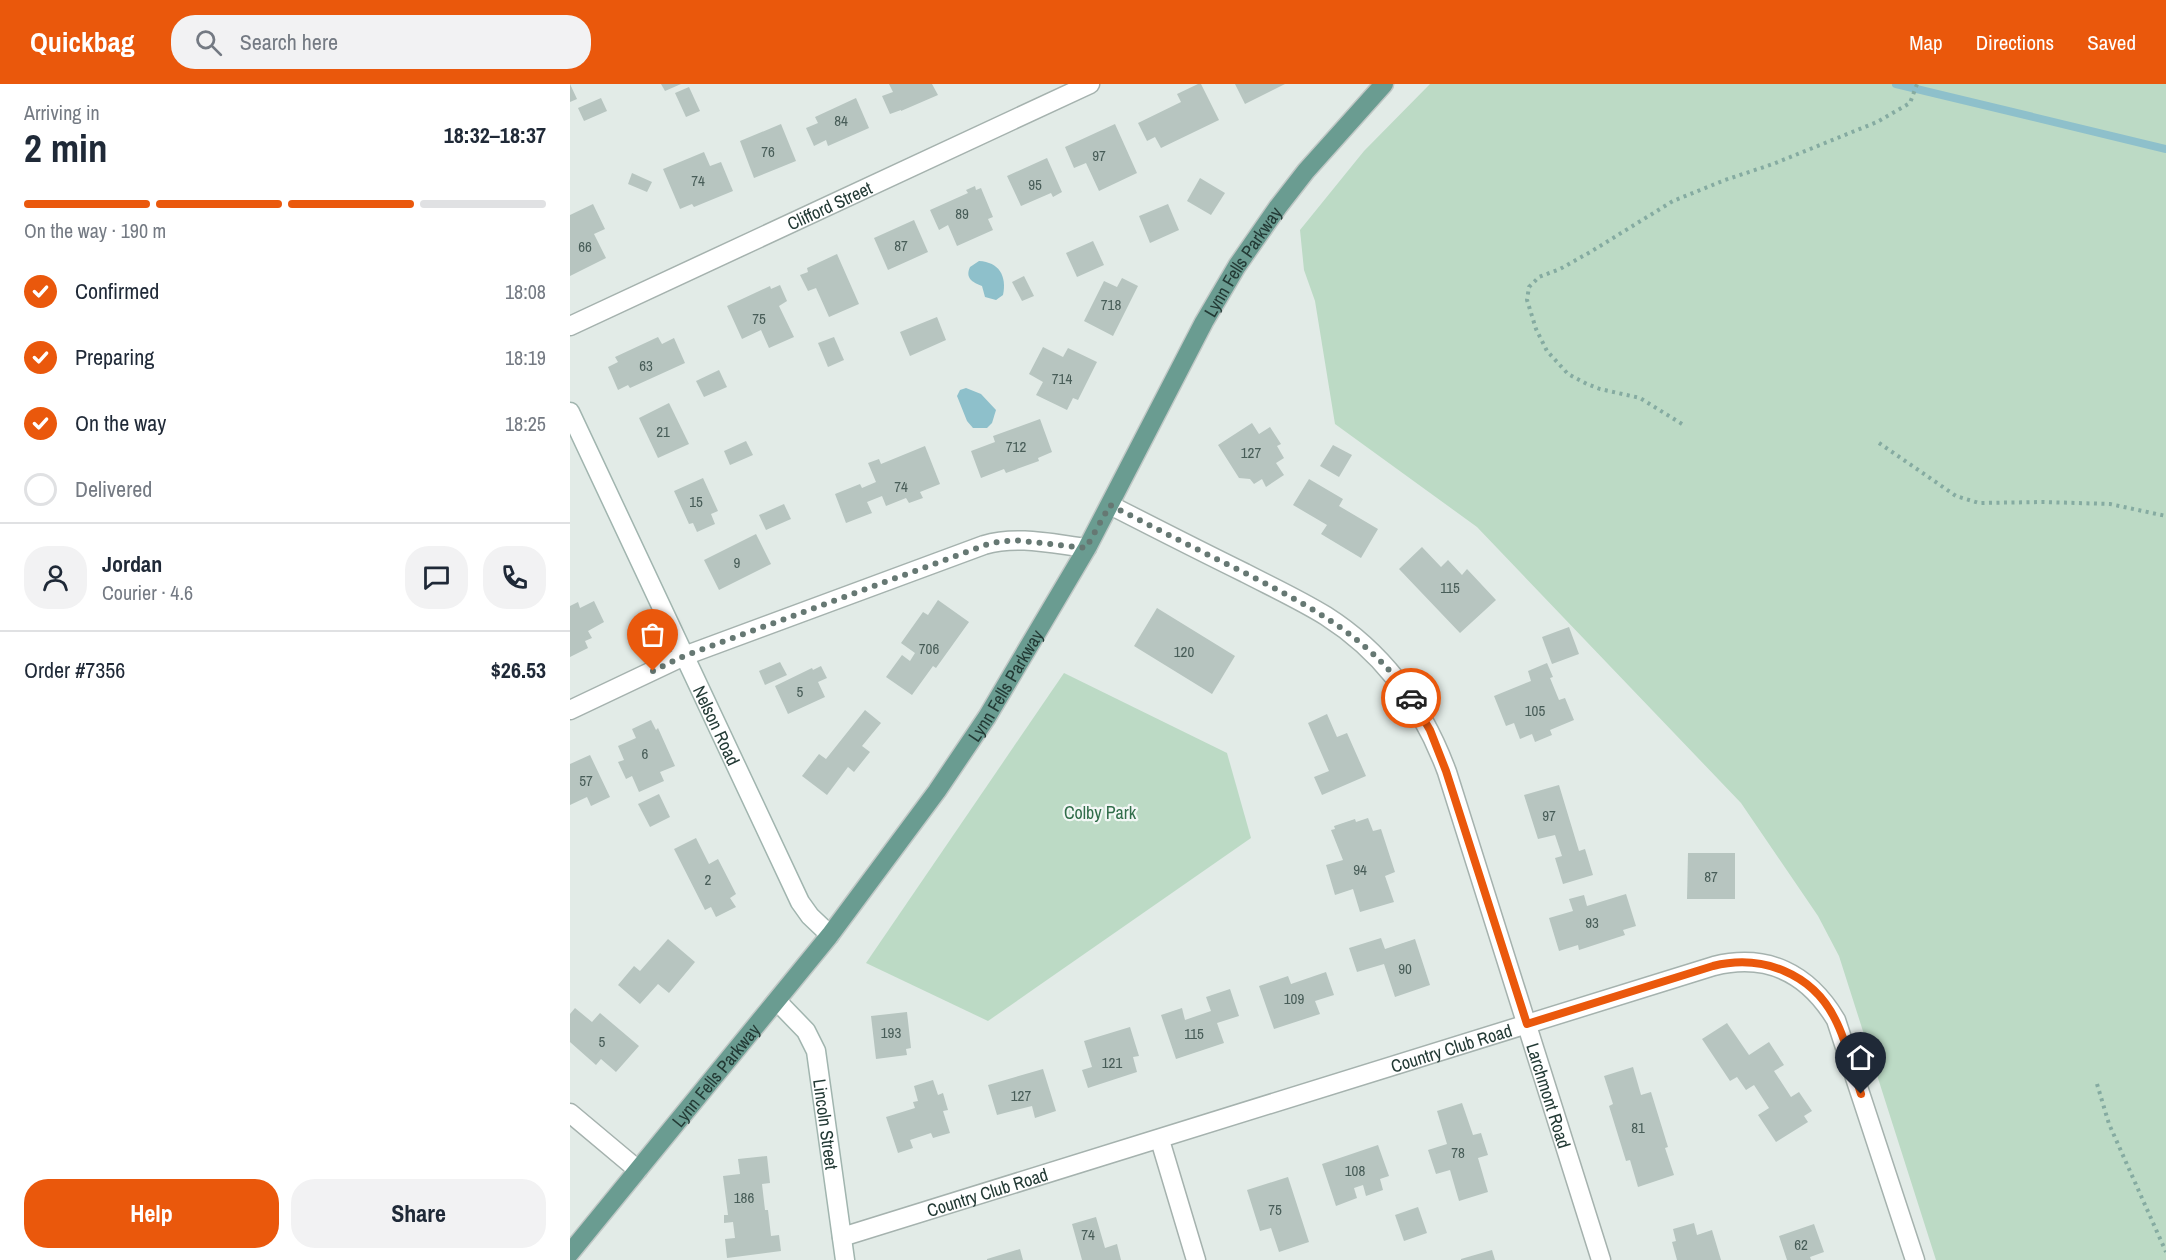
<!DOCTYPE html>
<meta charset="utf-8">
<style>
body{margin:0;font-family:"Archivo Narrow",sans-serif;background:#f2f2f3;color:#1f2937;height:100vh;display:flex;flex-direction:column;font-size:22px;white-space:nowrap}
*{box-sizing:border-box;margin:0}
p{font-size:20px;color:#747a83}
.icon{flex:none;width:33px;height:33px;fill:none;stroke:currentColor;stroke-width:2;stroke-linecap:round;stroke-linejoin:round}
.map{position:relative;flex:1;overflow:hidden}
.drawer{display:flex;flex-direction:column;background:#fff;width:570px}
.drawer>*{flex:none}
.pin{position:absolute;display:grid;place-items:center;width:51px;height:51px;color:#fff;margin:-62px -26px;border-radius:50% 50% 50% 0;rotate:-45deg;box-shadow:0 0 6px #0007}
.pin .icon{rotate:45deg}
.courier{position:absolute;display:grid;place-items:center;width:60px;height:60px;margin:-30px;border:4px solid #ea580c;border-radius:50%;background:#fff;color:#222;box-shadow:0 2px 8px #0007}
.headline em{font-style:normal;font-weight:800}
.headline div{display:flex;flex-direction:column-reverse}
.headline{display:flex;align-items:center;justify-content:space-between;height:102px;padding:0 24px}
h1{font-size:39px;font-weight:800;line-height:45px}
.bar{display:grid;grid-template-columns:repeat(4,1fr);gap:9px 6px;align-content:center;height:72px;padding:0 24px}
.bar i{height:8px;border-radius:4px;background:#e0e1e3}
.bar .active{background:#ea580c}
.bar p{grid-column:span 4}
.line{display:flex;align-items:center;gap:15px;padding:0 24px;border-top:2px solid #e0e1e3}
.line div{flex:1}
.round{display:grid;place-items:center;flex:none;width:63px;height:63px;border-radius:24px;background:#f2f2f3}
ol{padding:0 24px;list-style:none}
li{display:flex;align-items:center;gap:18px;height:66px}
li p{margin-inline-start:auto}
li .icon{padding:6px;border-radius:50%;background:#ea580c;color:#fff;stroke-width:4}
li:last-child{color:#747a83}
li i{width:33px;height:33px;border:3px solid #e0e1e3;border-radius:50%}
.action{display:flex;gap:12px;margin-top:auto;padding:12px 24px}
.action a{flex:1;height:69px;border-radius:24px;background:#ea580c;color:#fff;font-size:24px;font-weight:800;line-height:69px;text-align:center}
.action a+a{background:#f2f2f3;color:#1f2937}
header{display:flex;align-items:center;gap:36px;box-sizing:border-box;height:84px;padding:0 30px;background:#ea580c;color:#fff}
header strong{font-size:28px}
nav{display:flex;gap:33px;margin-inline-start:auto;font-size:21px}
.search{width:420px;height:54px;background:#f2f2f3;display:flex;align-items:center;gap:15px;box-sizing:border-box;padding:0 21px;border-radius:24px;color:#747a83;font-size:22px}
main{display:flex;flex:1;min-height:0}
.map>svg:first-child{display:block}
</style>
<header>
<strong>Quickbag</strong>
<div class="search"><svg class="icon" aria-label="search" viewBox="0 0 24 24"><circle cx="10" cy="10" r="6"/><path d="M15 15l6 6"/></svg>Search here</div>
<nav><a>Map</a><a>Directions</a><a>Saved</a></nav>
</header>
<main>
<section class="drawer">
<div class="headline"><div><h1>2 min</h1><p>Arriving in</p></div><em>18:32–18:37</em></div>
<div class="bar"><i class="active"></i><i class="active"></i><i class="active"></i><i></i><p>On the way · 190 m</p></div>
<ol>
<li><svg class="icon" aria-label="check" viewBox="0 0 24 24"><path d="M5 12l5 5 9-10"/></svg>Confirmed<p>18:08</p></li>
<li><svg class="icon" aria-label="check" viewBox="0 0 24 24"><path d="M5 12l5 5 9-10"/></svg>Preparing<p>18:19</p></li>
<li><svg class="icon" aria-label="check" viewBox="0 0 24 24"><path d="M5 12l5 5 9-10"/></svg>On the way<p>18:25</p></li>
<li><i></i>Delivered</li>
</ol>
<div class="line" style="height:108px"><a class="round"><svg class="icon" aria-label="person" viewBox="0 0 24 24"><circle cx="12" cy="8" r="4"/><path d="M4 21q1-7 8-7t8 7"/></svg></a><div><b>Jordan</b><p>Courier · 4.6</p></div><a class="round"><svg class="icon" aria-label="chat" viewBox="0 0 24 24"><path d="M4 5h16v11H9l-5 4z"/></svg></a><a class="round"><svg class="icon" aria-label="phone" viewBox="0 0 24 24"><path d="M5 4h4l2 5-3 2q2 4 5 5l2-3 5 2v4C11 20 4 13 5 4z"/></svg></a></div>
<div class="line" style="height:78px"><div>Order #7356</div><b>$26.53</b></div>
<div class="action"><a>Help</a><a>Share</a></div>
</section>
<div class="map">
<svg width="1596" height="1176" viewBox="0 0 1596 1176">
<rect width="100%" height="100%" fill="#e2ebe7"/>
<!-- green -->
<g fill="#bcdac5">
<path d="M860,0H1596V1176H1366L1269,872L1248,832L1171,719L907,443L765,340L745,217L734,186L730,146L794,67Z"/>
<path d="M494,589L657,669L681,754L418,937L296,879Z"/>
</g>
<!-- water -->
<g fill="#8ec0cb">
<path d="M409,177C429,178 437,192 433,211L426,216L415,213L412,202C402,198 395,194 400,183Z"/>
<path d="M396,304L411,310L426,326L422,339L417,344H403L397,337L387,312L390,306Z"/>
</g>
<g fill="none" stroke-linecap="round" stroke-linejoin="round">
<!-- stream -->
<path stroke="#8ec0cb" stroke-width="8" d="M1326,0L1596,65"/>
</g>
<!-- building -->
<g fill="#b7c5c0">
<path d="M0,0L7,15L0,18Z"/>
<path d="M91,0H111L95,7Z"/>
<path d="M319,0H362L368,11L331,27V26L320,30L312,12L323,8Z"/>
<path d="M628,0H631L649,36L591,64L585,53L577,57L568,39L611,18L607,10Z"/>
<path d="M665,0H715L675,20Z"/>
<path d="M119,3L130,27L116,33L105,9Z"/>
<path d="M31,14L37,27L14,37L8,24Z"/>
<path d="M286,14L299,44L258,62L256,56L244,62L236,44L248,39L245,33Z"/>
<path d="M211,40L226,77L184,94L170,57Z"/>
<path d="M545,40L567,89L529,107L516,79L504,84L495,63Z"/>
<path d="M134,68L140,82L151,78L163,107L124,123L122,120L110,125L93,85Z"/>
<path d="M477,74L492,108L483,113L481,109L451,122L437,92Z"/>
<path d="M62,89L82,98L77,108L58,100Z"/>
<path d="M630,94L655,109L641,131L617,117Z"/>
<path d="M405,102L406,106L411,104L423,133L418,135L423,146L387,162L378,141L369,146L360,126L398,109L396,106Z"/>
<path d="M23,120L35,145L24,150L36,174L0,192V131Z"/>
<path d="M598,120L609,146L580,159L569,132Z"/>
<path d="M344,136L358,168L318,186L304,154Z"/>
<path d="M523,157L534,181L507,193L496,169Z"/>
<path d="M267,170L289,220L259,233L246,204L238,207L230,191L238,188L237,184Z"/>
<path d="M454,192L464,212L452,217L442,198Z"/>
<path d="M552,194L568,202L543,252L514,237L534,197L547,203Z"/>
<path d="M210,201L217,217L209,222L224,253L199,264L191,246L172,255L157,222L200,202L201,205Z"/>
<path d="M367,233L376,256L340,272L330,248Z"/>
<path d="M88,253L92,260L104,254L115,279L60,304L58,301L48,306L38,283L48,278L45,273Z"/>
<path d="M264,253L274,276L258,283L248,259Z"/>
<path d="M473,263L493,273L498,264L527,278L508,316L503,314L497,326L466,311L473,298L459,290Z"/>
<path d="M149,286L157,303L134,313L126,297Z"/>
<path d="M99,319L119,360L88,374L69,334Z"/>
<path d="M470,335L482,368L468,374L469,377L436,389L434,385L411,394L401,367L425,358L423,352Z"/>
<path d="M682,339L689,350L700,343L711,360L707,362L714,374L706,379L714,391L696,403L692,395L684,400L680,395L669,394L648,361Z"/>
<path d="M176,357L183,371L160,381L154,367Z"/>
<path d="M763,361L782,371L769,393L750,382Z"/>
<path d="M355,362L370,400L350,408L353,414L339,419L336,414L316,422L312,412L297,418L302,429L276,439L265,410L290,400L292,404L306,398L298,379L309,375L311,380Z"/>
<path d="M133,394L148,427L141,430L145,440L127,448L123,439L119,440L104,407Z"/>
<path d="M739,395L773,415L769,422L808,445L791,474L751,450L757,441L723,421Z"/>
<path d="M214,420L221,435L196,446L189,431Z"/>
<path d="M186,450L201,480L149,506L134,476Z"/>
<path d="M852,463L871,483L878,476L892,491L897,485L926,516L890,549L829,485Z"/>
<path d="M368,516L399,538L366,584L363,582L342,611L316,593L332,571L340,577L345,569L331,559L353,528L358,531Z"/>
<path d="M24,517L34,538L18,547L22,554L15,557L18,564L0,573V522L8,518L10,524Z"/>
<path d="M587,524L665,572L642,610L564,562Z"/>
<path d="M999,543L1009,570L982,580L972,553Z"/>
<path d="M210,578L217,591L195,601L189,587Z"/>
<path d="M977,579L983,593L980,594L989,616L995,614L1004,636L980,646L982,651L965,658L962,650L950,655L944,639L936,642L924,612L961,597L958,587Z"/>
<path d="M251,582L257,594L248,598L255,613L218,630L205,602L242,584L243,586Z"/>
<path d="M295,626L311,639L292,662L300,668L284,688L278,683L257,711L232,692L249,670L256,675Z"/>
<path d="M757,630L767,653L777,649L796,692L752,711L744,693L759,687L738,639Z"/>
<path d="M81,636L86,646L88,644L105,682L90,688L94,697L69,708L62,692L56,695L48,678L54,676L48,662L66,654L62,645Z"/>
<path d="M20,671L40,713L21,722L17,713L0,721V680Z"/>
<path d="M989,701L1009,767L1015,765L1023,791L993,800L985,774L992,772L985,751L968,755L954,711Z"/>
<path d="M89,710L100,733L80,743L68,720Z"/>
<path d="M798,734L803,747L811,745L825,788L815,792L824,818L790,828L783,805L765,811L756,781L773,776L761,746L765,745L764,742L785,735L786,738Z"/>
<path d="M126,754L139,780L148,775L166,810L160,814L166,823L146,833L141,823L135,826L104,765Z"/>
<path d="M1118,769H1165V815H1117Z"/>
<path d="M1056,810L1066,842L1053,846L1055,851L1009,866L1008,861L989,867L979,834L1003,827L999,815L1014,811L1017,822Z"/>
<path d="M811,854L815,865L845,855L860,901L825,913L814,880L787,888L779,864Z"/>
<path d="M98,855L125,878L99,909L88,900L70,920L48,901L64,882L70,887Z"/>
<path d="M756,888L764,911L745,917L750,930L704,945L689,902L718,892L721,900Z"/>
<path d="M660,905L669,932L647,939L654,959L606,975L591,931L612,924L615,936L641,927L636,913Z"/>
<path d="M5,924L22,938L30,929L69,962L46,988L31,975L26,981L0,958V930Z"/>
<path d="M337,928L341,964L336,965L337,971L306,975L301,932Z"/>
<path d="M1157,939L1179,971L1199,958L1214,981L1204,987L1221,1013L1229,1008L1242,1027L1234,1032L1238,1038L1206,1058L1188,1031L1199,1024L1184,1001L1176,1006L1167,993L1160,997L1132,955Z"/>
<path d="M560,943L569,972L563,973L567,988L518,1004L512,986L522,983L514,957Z"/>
<path d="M1063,983L1071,1011L1081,1008L1098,1063L1095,1064L1104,1091L1068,1103L1060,1076L1056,1077L1039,1022L1043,1020L1034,992Z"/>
<path d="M473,985L486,1027L465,1034L462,1022L427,1031L418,1001Z"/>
<path d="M363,996L368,1011L373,1009L378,1026L373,1027L380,1049L363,1054L361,1049L340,1056L343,1064L328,1069L316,1033L345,1024L343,1018L348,1017L344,1002Z"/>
<path d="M892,1019L903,1051L911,1049L918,1071L908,1074L918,1108L889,1117L880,1086L866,1090L858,1066L877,1060L867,1027Z"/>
<path d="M808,1061L819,1092L810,1095L813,1106L796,1112L793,1101L784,1104L787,1114L766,1122L752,1080Z"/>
<path d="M197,1072L200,1099L192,1100L195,1126H198L201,1152L209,1151L211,1167L157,1174L155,1155L165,1154L163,1138L154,1139V1131H158L153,1092L170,1090L168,1075Z"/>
<path d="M718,1093L739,1158L709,1168L701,1144L690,1147L677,1106Z"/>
<path d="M848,1123L857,1149L834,1157L825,1131Z"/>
<path d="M526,1133L535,1164L547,1160L551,1176H512L502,1140Z"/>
<path d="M1124,1139L1127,1151L1142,1146L1151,1176H1107L1102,1158L1106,1157L1103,1145Z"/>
<path d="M1244,1140L1254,1168L1240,1173L1241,1176H1217L1209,1152Z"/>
<path d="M450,1165L453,1176H417V1175Z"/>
<path d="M922,1166L925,1176H891V1175Z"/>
</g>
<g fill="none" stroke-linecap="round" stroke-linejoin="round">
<!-- street casing -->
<g stroke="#a5b2ae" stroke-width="21">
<g id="street">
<path id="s1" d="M0,242L520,0"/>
<path id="s2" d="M540,421C585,444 630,467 675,489C702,503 730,516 756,532C814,569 853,623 877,688L1031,1176"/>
<path d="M0,626L114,572L414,461C447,451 483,460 517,464"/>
<path d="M0,1029L68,1086"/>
<path d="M590,1056L626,1176"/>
<path id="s3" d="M272,1153L1144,882C1197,869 1238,889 1266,936L1345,1176"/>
</g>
</g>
<!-- secondary casing -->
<g stroke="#a1b5af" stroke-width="21">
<g id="secondary">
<path id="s4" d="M0,328L230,818L240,832L260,851"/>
<path id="s5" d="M207,917L236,947L246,967L275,1176"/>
</g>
</g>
<!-- primary casing -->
<g stroke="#c1c8c6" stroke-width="21">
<g id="primary">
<path id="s6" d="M0,1169L260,851L367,707L417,633L517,464L634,238L667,182L708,123L736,87L814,0"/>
</g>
</g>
<!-- path -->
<g stroke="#85aba1" stroke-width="4" stroke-dasharray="3 4.5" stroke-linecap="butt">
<path d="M1112,340L1070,314L1030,305L1017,300L998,290L977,267L966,245L957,216L959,203L969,193L990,185L1022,167L1103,117L1155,96L1203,80L1307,38L1340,19L1347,0"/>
<path d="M1309,359L1386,412L1409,419L1474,418L1540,420L1596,432"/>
<path d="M1527,1000L1539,1040L1596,1168"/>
</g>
<!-- street -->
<use href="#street" stroke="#fff" stroke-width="18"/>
<!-- secondary -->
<use href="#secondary" stroke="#fff" stroke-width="18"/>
<!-- primary -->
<use href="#primary" stroke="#6a9c91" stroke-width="18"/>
</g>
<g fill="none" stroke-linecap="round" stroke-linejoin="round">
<!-- done -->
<path stroke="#667873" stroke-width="6" stroke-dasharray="0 10.8" d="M83,587L114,572L421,459L444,456L516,464L540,421C581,442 622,463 663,483C730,517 797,549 841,614"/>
<!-- route -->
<path stroke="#ea580c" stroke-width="8" d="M841,614L860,646L876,687L957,940L1143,882C1192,870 1242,889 1265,935C1277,958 1283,986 1291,1010"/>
</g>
<g text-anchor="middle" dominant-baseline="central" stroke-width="4.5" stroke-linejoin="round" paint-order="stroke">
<!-- number labels -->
<g font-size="15" fill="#485d58">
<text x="271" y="36">84</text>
<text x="198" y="67">76</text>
<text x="529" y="71">97</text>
<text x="128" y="96">74</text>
<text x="465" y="100">95</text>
<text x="392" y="129">89</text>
<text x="331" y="161">87</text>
<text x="15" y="162">66</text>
<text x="541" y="220">718</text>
<text x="189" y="234">75</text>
<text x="76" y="281">63</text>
<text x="492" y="294">714</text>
<text x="93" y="347">21</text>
<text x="446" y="362">712</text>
<text x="681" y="368">127</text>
<text x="331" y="402">74</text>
<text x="126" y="417">15</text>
<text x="167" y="478">9</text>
<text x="880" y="503">115</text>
<text x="359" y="564">706</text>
<text x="614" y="567">120</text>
<text x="230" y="607">5</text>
<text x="965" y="626">105</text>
<text x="75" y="669">6</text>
<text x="16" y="696">57</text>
<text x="979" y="731">97</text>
<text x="790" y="785">94</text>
<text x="1141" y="792">87</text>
<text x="138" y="795">2</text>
<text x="1022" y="838">93</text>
<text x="835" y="884">90</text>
<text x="724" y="914">109</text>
<text x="321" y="948">193</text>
<text x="624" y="949">115</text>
<text x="32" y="957">5</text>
<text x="542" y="978">121</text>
<text x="451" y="1011">127</text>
<text x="1068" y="1043">81</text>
<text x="888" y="1068">78</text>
<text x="785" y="1086">108</text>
<text x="174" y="1113">186</text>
<text x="705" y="1125">75</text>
<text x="518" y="1150">74</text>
<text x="1231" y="1160">62</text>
</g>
<!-- street labels -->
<g font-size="18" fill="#233a35" stroke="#f2f7f5">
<text stroke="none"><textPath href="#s1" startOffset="286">Clifford Street</textPath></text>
<text stroke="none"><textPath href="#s6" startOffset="1202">Lynn Fells Parkway</textPath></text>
<text stroke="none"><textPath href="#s6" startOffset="716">Lynn Fells Parkway</textPath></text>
<text stroke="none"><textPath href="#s4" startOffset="346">Nelson Road</textPath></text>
<text stroke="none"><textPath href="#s3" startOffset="638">Country Club Road</textPath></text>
<text stroke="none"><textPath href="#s6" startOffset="230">Lynn Fells Parkway</textPath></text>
<text stroke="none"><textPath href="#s2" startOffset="783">Larchmont Road</textPath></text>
<text stroke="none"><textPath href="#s5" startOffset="138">Lincoln Street</textPath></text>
<text stroke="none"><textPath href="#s3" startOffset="152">Country Club Road</textPath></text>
</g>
<!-- park labels -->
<g font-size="18" fill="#316d4a" stroke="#f2f7f5">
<text x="530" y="728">Colby Park</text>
</g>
</g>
</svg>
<div class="pin" style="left:83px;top:587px;background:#ea580c"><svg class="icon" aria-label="bag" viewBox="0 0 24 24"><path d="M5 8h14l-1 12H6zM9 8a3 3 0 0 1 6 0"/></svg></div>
<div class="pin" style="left:1291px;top:1010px;background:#1f2937"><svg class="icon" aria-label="home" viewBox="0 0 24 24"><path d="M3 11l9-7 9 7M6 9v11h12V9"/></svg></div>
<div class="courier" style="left:841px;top:614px"><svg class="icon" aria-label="car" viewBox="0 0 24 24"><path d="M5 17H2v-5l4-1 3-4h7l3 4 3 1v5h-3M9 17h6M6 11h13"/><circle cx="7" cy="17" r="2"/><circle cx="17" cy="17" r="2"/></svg></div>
</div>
</main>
